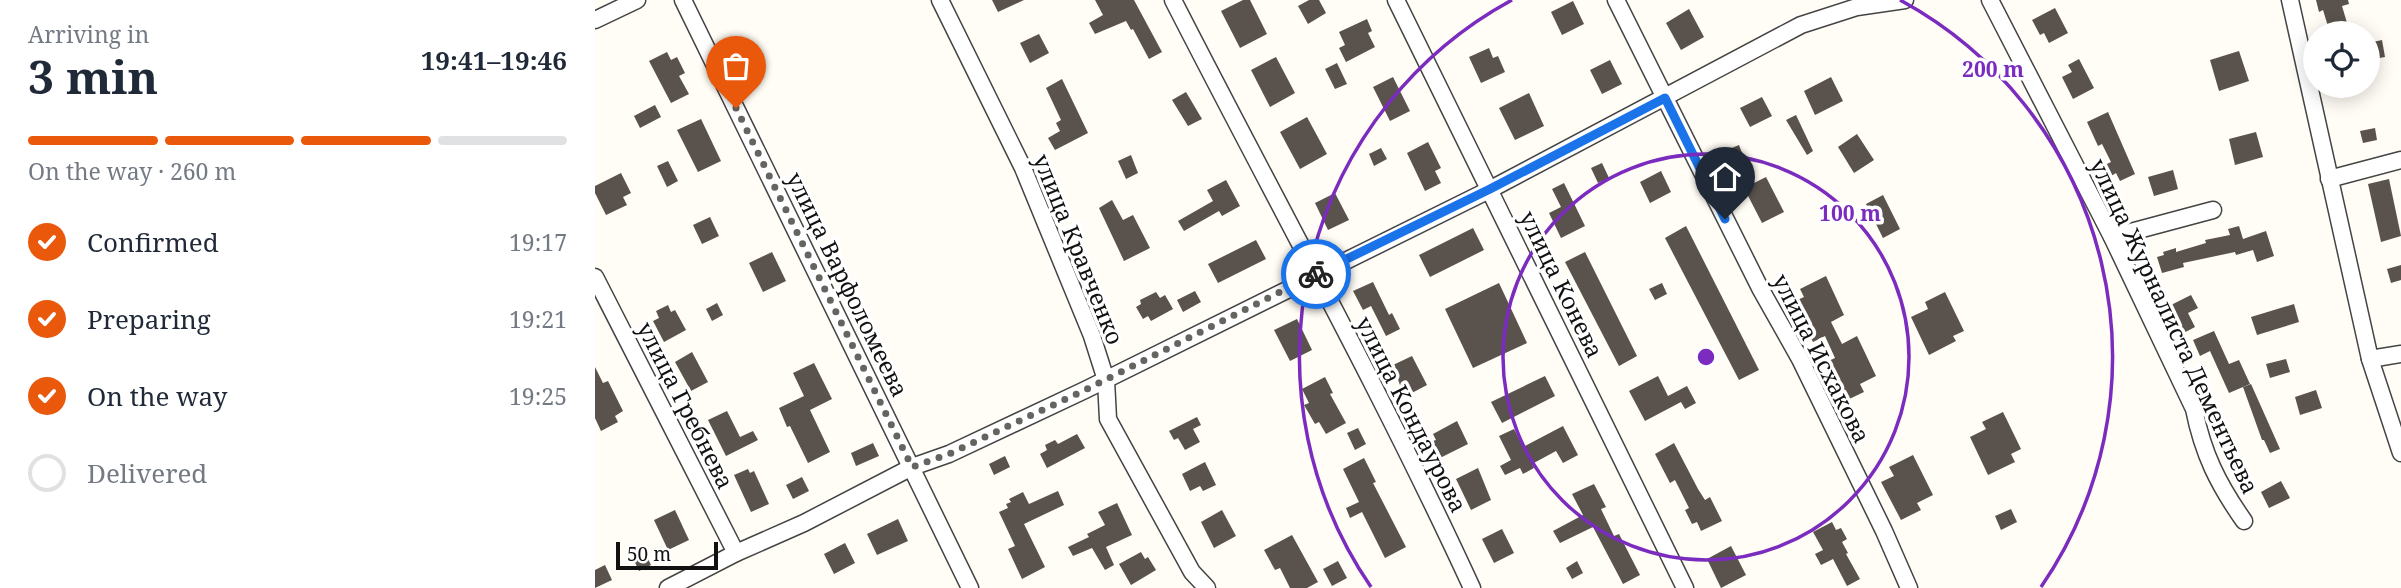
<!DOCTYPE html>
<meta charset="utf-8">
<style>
body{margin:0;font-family:"Noto Serif",serif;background:#f2f2f3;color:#1f2937;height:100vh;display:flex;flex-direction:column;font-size:26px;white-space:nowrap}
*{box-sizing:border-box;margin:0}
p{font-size:23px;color:#747a83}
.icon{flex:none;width:38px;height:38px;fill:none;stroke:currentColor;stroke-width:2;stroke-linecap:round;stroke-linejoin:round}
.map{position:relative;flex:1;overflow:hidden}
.panel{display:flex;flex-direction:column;background:#fff;width:595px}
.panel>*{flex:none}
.buttons{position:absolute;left:1708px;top:21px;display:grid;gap:14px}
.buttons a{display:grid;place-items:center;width:77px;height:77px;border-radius:50%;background:#fff;box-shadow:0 4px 18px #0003;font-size:35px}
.scale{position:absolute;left:21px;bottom:18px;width:102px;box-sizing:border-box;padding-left:7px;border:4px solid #111;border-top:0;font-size:19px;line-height:24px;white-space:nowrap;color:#111;-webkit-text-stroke:5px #fff;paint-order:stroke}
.pin{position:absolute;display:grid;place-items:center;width:60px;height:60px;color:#fff;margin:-72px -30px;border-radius:50% 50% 50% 0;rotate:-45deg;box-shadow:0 0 7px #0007}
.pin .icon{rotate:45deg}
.courier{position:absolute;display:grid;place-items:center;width:70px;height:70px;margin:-35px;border:5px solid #1a73e8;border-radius:50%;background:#fff;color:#222;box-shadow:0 2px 9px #0007}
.summary em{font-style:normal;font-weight:700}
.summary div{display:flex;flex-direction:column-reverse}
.summary{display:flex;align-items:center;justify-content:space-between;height:119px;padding:0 28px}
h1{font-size:46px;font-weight:700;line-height:52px}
.bar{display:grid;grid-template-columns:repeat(4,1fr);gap:10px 7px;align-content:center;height:84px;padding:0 28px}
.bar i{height:9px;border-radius:5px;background:#e0e1e3}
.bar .on{background:#ea580c}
.bar p{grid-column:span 4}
ol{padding:0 28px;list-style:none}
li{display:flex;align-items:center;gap:21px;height:77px}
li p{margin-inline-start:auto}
li .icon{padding:7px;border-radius:50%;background:#ea580c;color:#fff;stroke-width:4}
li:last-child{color:#747a83}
li i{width:38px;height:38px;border:4px solid #e0e1e3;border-radius:50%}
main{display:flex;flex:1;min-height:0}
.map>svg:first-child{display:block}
</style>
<main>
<section class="panel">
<div class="summary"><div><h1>3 min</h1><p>Arriving in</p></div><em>19:41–19:46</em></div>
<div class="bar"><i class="on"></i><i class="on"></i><i class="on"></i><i></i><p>On the way · 260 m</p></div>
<ol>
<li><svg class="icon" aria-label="check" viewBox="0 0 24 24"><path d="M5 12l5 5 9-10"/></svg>Confirmed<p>19:17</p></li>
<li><svg class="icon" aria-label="check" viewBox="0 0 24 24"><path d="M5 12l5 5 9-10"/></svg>Preparing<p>19:21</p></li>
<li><svg class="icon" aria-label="check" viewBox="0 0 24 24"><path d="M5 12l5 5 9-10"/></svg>On the way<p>19:25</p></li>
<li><i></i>Delivered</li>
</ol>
</section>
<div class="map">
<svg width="1806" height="588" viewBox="0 0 1806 588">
<rect width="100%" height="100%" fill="#fffdf5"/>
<!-- building -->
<g fill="#5a524d">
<path d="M397,0H429L403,12Z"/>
<path d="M500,0H539L567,52L554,59L538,29L536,30L531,21L500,34L494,23L508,15Z"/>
<path d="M648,0H655L672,34L645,48L626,11Z"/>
<path d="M714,0H724L731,13L713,24L703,6Z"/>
<path d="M1721,0H1753L1754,4L1747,6L1755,33H1735L1728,10L1724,12Z"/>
<path d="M978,1L989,24L967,35L956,12Z"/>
<path d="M1460,8L1473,33L1454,43L1449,33L1445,35L1437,20Z"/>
<path d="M1094,9L1109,37L1086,50L1071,23Z"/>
<path d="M772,19L777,31L773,33L780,47L751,62L744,48L750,45L744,32Z"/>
<path d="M444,34L454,53L435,63L425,43Z"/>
<path d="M1787,40L1790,57L1773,60V43Z"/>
<path d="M894,48L898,58L903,56L910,72L886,83L874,57Z"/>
<path d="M1644,51L1654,81L1624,91L1615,60Z"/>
<path d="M72,52L76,60L82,57L90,73L84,76L94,94L76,103L54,61Z"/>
<path d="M681,57L700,93L675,107L656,70Z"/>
<path d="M1484,59L1499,88L1478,99L1467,77L1477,72L1473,65Z"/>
<path d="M1015,60L1027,84L1007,94L995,70Z"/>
<path d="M742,63L752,84L740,89L730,69Z"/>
<path d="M798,77L815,111L795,121L778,87Z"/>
<path d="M1236,77L1248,101L1220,115L1209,91Z"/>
<path d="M467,79L493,133L460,150L453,138L465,131L461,123L466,120L451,88Z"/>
<path d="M591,92L607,119L593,126L577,100Z"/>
<path d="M934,93L949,126L920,140L904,108Z"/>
<path d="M1167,97L1177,116L1155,127L1145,108Z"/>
<path d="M60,105L66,117L45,128L39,116Z"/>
<path d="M1513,112L1540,174L1525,181L1521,173L1513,178L1508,166L1516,162L1507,144L1503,146L1492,122Z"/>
<path d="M1201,115L1218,151L1212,155L1191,120Z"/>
<path d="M712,117L732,154L705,169L685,132Z"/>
<path d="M106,119L126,161L103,172L82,130Z"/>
<path d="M1780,128L1782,140L1768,143L1765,131Z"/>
<path d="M1661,132L1668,157L1640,165L1634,139Z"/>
<path d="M1262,134L1279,160L1259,173L1243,147Z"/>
<path d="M833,142L846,168L840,171L846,183L830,191L812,153Z"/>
<path d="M1144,145L1149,158L1133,166L1127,152Z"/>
<path d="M786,148L792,159L779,166L774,154Z"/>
<path d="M536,155L543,173L531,179L523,161Z"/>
<path d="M73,161L83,181L72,187L62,166Z"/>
<path d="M1007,163L1014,178L1003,183L996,168Z"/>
<path d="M1578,170L1583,189L1559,196L1553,177Z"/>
<path d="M1066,171L1076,192L1055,203L1045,182Z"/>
<path d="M26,173L36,193L28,197L32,205L11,215L0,193V186Z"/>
<path d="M1171,177L1189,212L1167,223L1149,188Z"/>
<path d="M1794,179L1806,236L1786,242L1773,184Z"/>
<path d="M631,180L645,206L627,216L624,211L589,231L583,221L618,201L612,190Z"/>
<path d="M969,183L990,226L966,238L954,213L966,207L957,189Z"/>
<path d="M740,193L754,220L733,230L720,203Z"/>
<path d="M1288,195L1305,229L1288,238L1271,204Z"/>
<path d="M517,200L528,220L538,215L555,248L529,261L504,208Z"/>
<path d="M115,217L124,236L107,244L98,225Z"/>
<path d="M1091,226L1164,370L1144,380L1070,238Z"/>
<path d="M1644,226L1648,239L1671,231L1679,256L1662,262L1658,250L1641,255L1640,252L1588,263L1589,267L1567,273L1562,257L1569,255L1568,252L1581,248V252L1611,243L1610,240L1635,235L1633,229Z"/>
<path d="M878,228L889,250L835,277L824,255Z"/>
<path d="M661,240L671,259L623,283L613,264Z"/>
<path d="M177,252L191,281L168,292L154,263Z"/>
<path d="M990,252L1042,356L1024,366L970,262Z"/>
<path d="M1806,265V280L1796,283L1792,269Z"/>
<path d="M1231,276L1249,315L1236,322L1247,344L1262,336L1281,376L1265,384L1269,392L1248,402L1229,363L1240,358L1230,336L1218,342L1198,302L1209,297L1205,289Z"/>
<path d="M778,282L794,315L797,313L805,329L791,336L776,306L768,310L758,291Z"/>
<path d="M904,283L932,343L878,368L850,309Z"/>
<path d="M1067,283L1072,294L1060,300L1054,289Z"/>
<path d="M600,291L606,302L588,312L582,300Z"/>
<path d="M561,292L565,298L570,295L578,309L556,321L553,316L548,319L541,307L546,304L545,300Z"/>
<path d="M1350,292L1369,331L1358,336L1361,341L1334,355L1316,317L1333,309L1330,302Z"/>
<path d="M1596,295L1603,308L1593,313L1600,327L1583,336L1578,327L1585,323L1576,305Z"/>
<path d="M122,303L128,315L117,321L111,309Z"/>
<path d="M1699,304L1704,322L1662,335L1656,317Z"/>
<path d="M73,305L76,312L80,310L91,330L69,342L58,321L64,318L61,311Z"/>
<path d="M702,319L717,350L695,361L679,330Z"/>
<path d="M1619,331L1634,364L1644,360L1655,384L1634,393L1615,351L1605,356L1598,340Z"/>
<path d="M97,352L113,382L96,391L80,362Z"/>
<path d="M817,356L832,385L813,395L809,387L806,388L798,365Z"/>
<path d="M1691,359L1695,372L1675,378L1671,364Z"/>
<path d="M219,363L237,399L215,410L235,452L213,463L195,426L192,427L184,408L209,396L198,373Z"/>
<path d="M0,367L8,383L13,381L28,411L20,416L23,422L6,431L0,418Z"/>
<path d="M950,376L960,396L907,423L896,402Z"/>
<path d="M1063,376L1073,396L1092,386L1101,403L1090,409L1086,402L1050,421L1034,391Z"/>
<path d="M730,377L738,393L735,394L751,423L731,434L724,422L720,424L709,405L714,403L707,389Z"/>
<path d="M1656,384L1685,449L1675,453L1669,440H1667L1648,387Z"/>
<path d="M1721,390L1727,408L1705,415L1700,397Z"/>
<path d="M132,411L145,437L158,431L163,440L131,456L113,420Z"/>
<path d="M1408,412L1426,449L1416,454L1420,462L1393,475L1375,437L1391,429L1387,422Z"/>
<path d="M602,417L606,425L598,429L605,442L590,450L583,438L579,440L574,431Z"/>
<path d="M862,421L873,444L843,459L835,442L841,440L838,434Z"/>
<path d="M968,426L983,455L968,463L961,451L937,464L939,468L928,474L925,468L910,475L905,466L916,460L904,436L919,429L928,447Z"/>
<path d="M763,428L771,444L760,450L752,433Z"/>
<path d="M482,434L490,448L452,468L445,454L452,450L450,445L460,440L463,444Z"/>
<path d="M278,443L284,456L261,466L256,453Z"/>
<path d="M1079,443L1103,489L1110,500L1115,497L1127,521L1106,531L1102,522L1097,524L1090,510L1094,508L1080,480L1075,483L1060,454Z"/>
<path d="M1318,455L1338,495L1322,503L1326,510L1306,520L1286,482L1299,476L1294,467Z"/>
<path d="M410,456L415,467L399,475L394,464Z"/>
<path d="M769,458L781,482L778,483L811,547L790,558L767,512L755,518L751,508L764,502L748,469Z"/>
<path d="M610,462L621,485L608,491L605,486L595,491L587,474Z"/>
<path d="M883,468L896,500L876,510L861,479Z"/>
<path d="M153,469L155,473L159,471L174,504L156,512L139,475Z"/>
<path d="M207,477L214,491L198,499L191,485Z"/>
<path d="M1686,481L1695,498L1674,508L1666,492Z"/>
<path d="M999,484L1011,507L1006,509L1019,536L1024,534L1045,575L1028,584L998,527L965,543L958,531L988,515L977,494Z"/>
<path d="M463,491L469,505L429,524L450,567L427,579L413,549L420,546L404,512L413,508L411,504L416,502L414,499L428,492L434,504Z"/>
<path d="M522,503L537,535L511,547L519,565L510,570L497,548L478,556L473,547L494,537L492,534L510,525L503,512Z"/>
<path d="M1416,509L1422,522L1406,530L1400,516Z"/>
<path d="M80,510L94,540L73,550L59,520Z"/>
<path d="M627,510L641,536L619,548L606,522Z"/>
<path d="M303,519L313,541L282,555L272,534Z"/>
<path d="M1237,522L1241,530L1246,528L1252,539L1247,542L1253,553L1251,554L1265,579L1252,586L1238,559L1226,565L1220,554L1228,550L1218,532Z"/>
<path d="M907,529L919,553L899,563L887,539Z"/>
<path d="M697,535L723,582L712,588H695L685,568L680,570L669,550Z"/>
<path d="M250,543L260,563L239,574L229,554Z"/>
<path d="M1136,546L1151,575L1126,588L1112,559Z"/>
<path d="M49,551L56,565L44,571L37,556Z"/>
<path d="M546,552L550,559L553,557L561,570L536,585L524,564Z"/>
<path d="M743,561L752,578L737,586L728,569Z"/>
<path d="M982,561L988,573L977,579L971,568Z"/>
<path d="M10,565L17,580L0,588V570Z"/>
</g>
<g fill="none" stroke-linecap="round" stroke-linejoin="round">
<!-- minor casing -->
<g stroke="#444" stroke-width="19">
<g id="minor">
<path d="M88,0L375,588"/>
<path d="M345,0L428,168L497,336L511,380L513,419L597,572L612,588"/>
<path d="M578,0C678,196 785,388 877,588"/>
<path d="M801,0L1090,588"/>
<path d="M1021,0L1165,288L1205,359L1289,531L1314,588"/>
<path d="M1395,0L1517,237L1599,409C1608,454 1623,484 1649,521"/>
<path d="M1695,0L1775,359L1806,453"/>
<path d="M0,20L42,0"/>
<path d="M1734,179L1806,160"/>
<path d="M1517,237L1618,210"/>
<path d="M0,277L141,553"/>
<path d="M1775,359L1806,354"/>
<path d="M73,588L141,553L209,523L317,467L354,454L490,390L896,189L1206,25L1262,7L1310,0"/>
</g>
</g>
<!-- minor -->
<use href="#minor" stroke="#fff" stroke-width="16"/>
</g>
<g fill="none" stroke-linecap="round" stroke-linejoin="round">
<!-- done -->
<path stroke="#646461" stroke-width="7" stroke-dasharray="0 12.6" d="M141,108L317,467L354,454L490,390L721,274"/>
<!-- route -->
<path stroke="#1a73e8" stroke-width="9" d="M721,274L895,189L1070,98L1130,219"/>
</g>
<!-- distance rings -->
<g fill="none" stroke="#7b2cbf" stroke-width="3.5">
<circle cx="1111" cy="357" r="203"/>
<path d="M776 587A406 406 0 0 1 917 0M1305 0A406 406 0 0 1 1446 587"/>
</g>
<g text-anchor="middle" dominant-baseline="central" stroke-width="7" stroke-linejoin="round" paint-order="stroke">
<!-- street labels -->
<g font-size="23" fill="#111" stroke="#fff">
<text transform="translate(484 249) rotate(68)">улица Кравченко</text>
<text transform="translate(253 284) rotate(64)">улица Варфоломеева</text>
<text transform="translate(967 284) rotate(64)">улица Конева</text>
<text transform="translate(1580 326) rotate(65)">улица Журналиста Дементьева</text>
<text transform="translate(1227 358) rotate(63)">улица Исхакова</text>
<text transform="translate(91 405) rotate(63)">улица Гребнева</text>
<text transform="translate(817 414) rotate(63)">улица Кондаурова</text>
</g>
</g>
<circle cx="1111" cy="357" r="10" fill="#7b2cbf" stroke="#fff" stroke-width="3.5"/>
<g font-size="21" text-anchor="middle" font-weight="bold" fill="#7b2cbf" stroke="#fff" stroke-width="7" stroke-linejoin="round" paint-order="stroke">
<text x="1398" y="77">200 m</text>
<text x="1255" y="221">100 m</text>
</g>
</svg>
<div class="buttons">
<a><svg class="icon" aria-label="locate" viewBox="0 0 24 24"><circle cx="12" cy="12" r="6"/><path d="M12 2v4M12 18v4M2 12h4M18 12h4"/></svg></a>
</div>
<div class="scale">50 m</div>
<div class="pin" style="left:141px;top:108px;background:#ea580c"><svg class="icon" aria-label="bag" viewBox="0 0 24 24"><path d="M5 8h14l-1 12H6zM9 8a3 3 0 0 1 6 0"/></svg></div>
<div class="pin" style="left:1130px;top:219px;background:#1f2937"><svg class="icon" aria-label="home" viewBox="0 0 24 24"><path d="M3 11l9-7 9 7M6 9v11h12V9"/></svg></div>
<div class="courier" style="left:721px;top:274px"><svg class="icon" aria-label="bike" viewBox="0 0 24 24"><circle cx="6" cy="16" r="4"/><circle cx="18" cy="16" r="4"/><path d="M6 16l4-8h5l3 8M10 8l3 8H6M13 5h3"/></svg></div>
</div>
</main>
